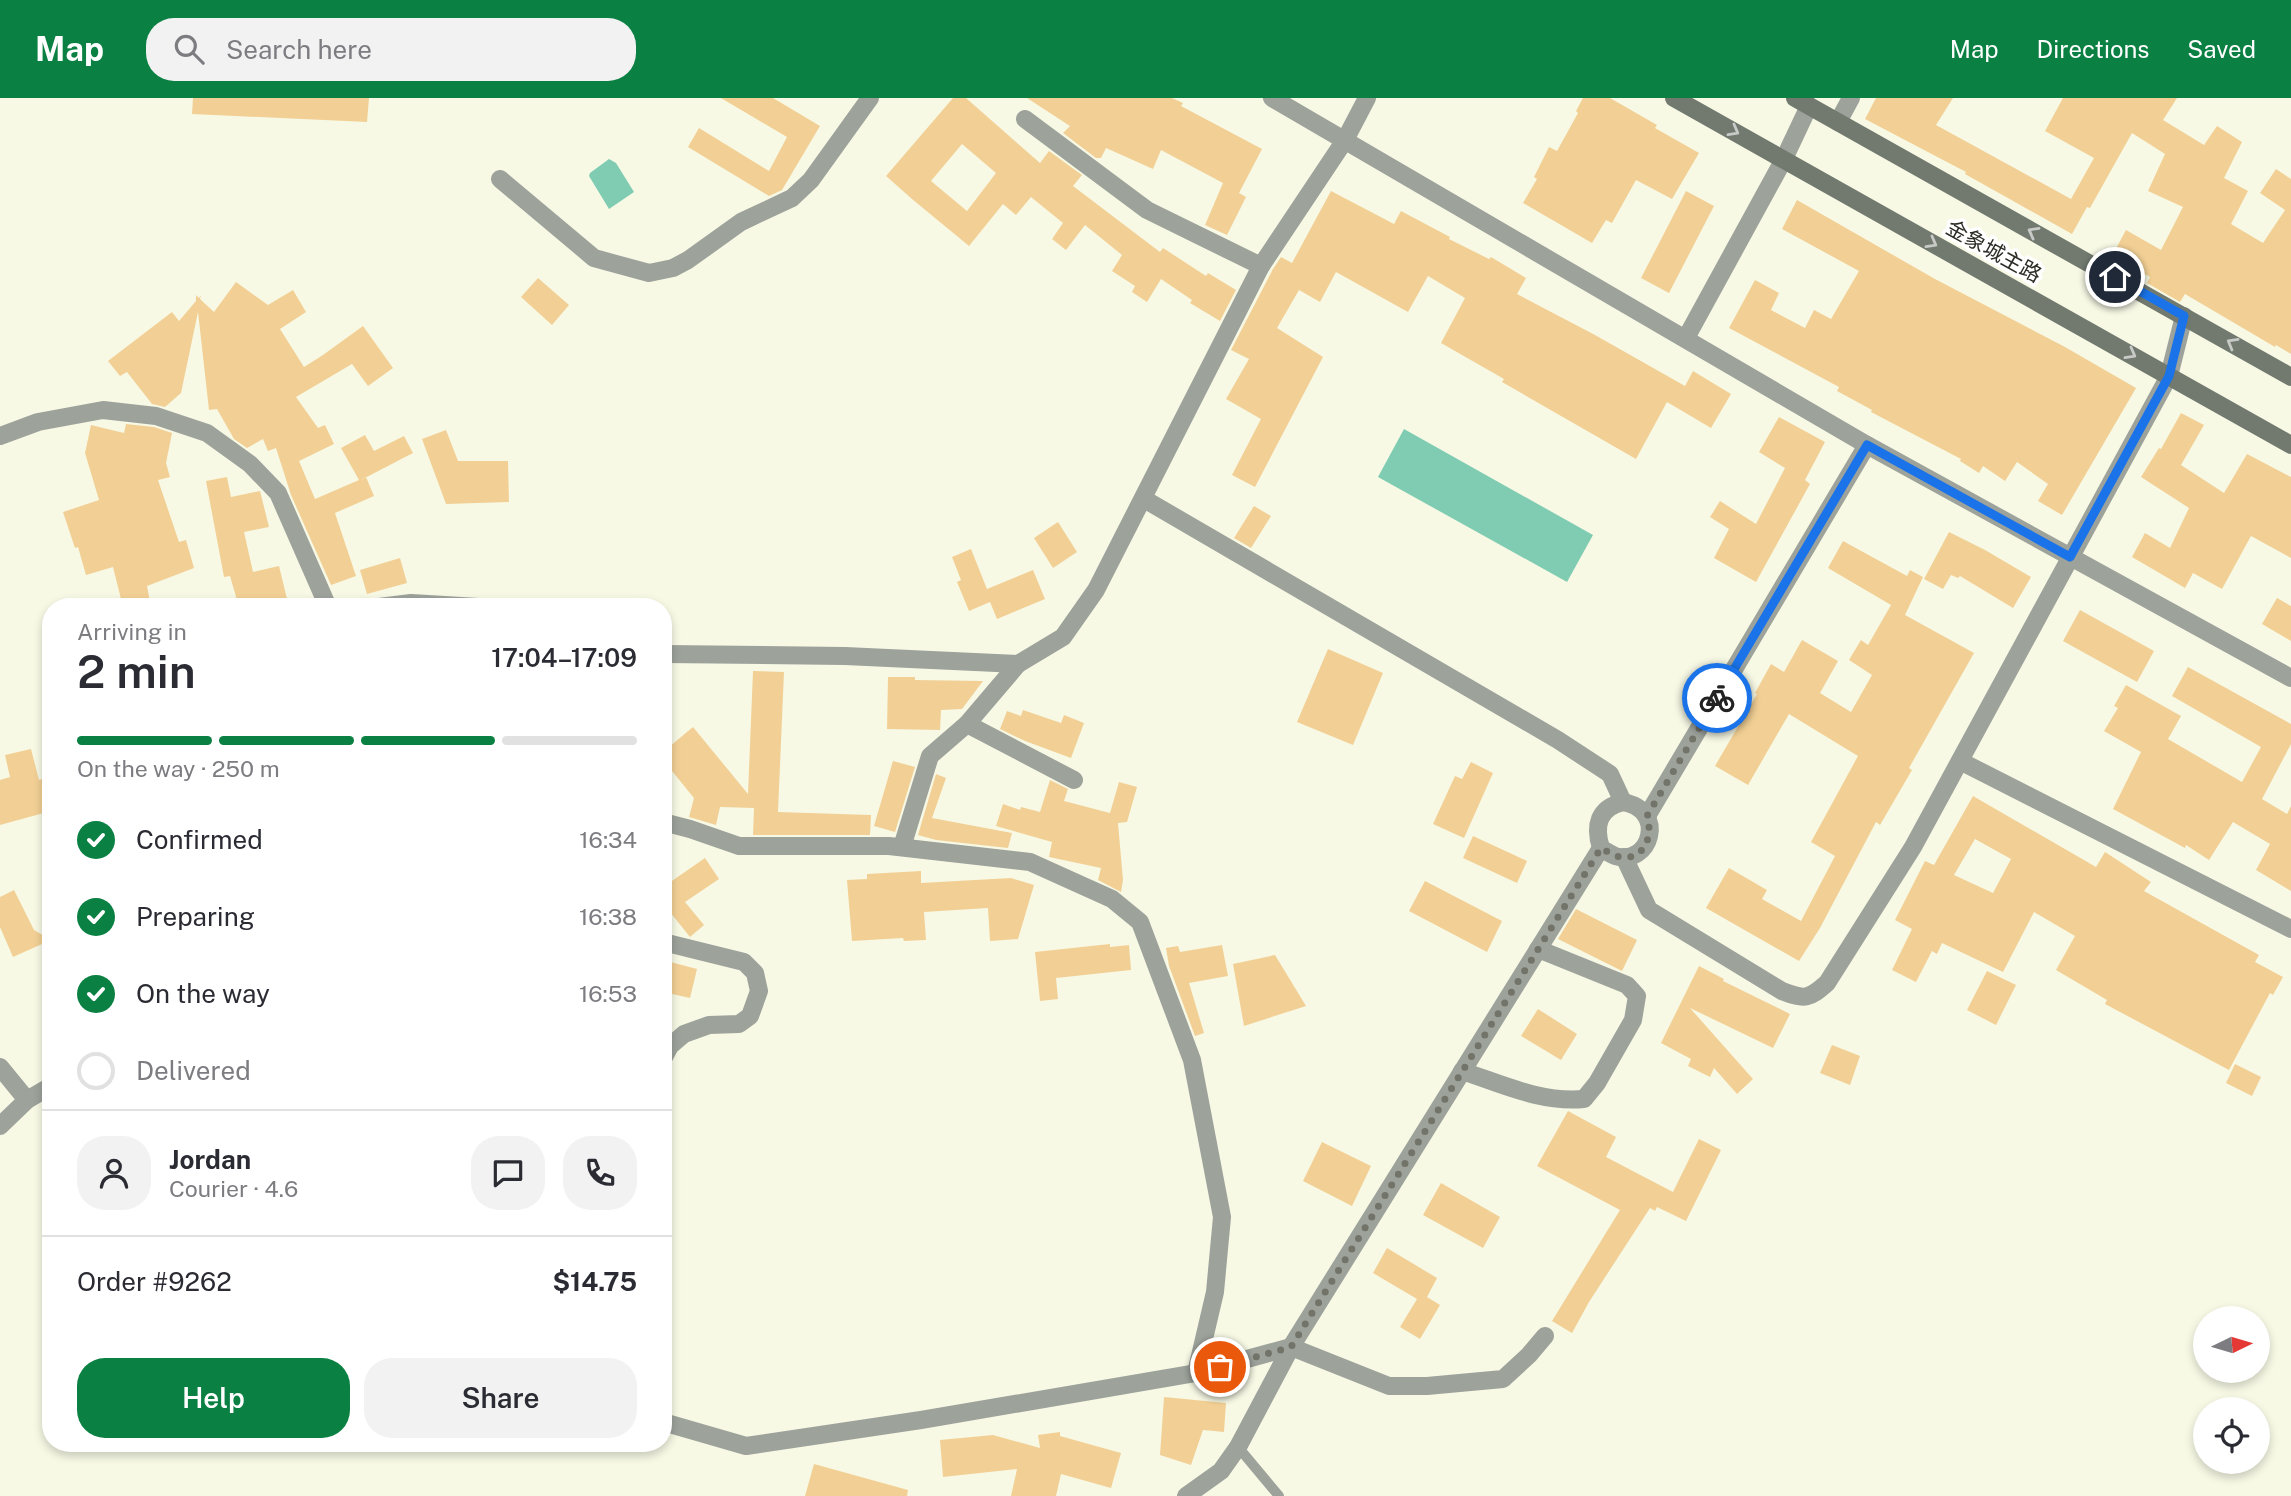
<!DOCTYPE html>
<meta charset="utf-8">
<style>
body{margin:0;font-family:"Public Sans","Noto Sans SC",sans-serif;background:#f2f2f3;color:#2b2b33;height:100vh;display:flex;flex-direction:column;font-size:26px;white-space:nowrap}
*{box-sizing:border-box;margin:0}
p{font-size:23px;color:#7c7c81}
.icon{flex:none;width:38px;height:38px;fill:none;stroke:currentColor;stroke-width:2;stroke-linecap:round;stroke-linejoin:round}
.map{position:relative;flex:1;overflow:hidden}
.sheet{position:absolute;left:42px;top:500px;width:630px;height:854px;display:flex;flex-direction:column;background:#fff;border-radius:28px;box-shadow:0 4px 10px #0003}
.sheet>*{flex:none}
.needle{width:46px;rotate:85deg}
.fabs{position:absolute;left:2193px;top:1208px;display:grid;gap:14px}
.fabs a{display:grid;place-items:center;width:77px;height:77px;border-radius:50%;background:#fff;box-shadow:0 4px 10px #0003;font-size:35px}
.pin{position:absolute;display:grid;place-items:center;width:60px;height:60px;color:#fff;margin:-30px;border:4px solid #fff;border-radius:50%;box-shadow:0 2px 7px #0007}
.courier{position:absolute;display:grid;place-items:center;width:70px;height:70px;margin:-35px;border:5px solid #1a73e8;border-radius:50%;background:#fff;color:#222;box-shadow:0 2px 9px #0007}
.headline em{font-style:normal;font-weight:600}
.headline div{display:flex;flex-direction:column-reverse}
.headline{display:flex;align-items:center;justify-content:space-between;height:119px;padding:0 35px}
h1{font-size:46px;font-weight:600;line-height:52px}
.bar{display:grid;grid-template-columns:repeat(4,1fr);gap:10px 7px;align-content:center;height:84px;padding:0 35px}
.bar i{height:9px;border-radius:5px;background:#e1e1e2}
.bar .selected{background:#0b8043}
.bar p{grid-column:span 4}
.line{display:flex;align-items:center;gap:18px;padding:0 35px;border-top:2px solid #e1e1e2}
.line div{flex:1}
.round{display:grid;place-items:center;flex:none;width:74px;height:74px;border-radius:28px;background:#f2f2f3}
ol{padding:0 35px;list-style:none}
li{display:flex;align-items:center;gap:21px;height:77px}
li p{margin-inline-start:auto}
li .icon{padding:7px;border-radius:50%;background:#0b8043;color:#fff;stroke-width:4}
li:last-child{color:#7c7c81}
li i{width:38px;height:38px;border:4px solid #e1e1e2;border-radius:50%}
.primary-button{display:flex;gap:14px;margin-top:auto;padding:14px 35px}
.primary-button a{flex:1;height:80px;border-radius:28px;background:#0b8043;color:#fff;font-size:28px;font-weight:600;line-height:80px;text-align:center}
.primary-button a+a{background:#f2f2f3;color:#2b2b33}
header{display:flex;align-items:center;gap:42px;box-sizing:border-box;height:98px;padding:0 35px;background:#0b8043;color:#fff}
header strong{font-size:33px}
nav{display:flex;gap:38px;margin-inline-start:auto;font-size:24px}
.search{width:490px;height:63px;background:#f2f2f3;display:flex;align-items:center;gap:18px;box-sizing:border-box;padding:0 24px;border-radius:28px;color:#7c7c81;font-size:26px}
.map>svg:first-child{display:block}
</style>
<header>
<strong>Map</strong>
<div class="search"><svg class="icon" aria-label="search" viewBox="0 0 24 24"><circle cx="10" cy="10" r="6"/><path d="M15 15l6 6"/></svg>Search here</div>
<nav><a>Map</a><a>Directions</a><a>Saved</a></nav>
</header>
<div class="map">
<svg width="2291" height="1398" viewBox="0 0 2291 1398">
<rect width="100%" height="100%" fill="#f7f9e5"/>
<!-- water -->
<g fill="#80ccb3">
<path d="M609,61L616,65L634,94L609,111L589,78L590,75Z"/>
<path d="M1404,331L1593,437L1567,484L1378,379Z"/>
</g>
<!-- building -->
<g fill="#f2d095" fill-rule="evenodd">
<path d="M193,0H369L367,24L192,16Z"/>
<path d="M721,0H773L820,28L782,92L769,98L688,49L699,30L769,73L787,39Z"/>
<path d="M953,0H966L1040,65L1049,53L1082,77L1073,88L1160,154L1163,150L1206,178L1208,175L1236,192L1220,223L1190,205L1192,202L1161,181L1147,204L1132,194L1135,188L1112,173L1122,157L1085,127L1066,152L1052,141L1063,125L1031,99L1016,117L1003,106L969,148L912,101L886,78ZM962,46L996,75L967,113L931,83Z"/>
<path d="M1027,0H1172L1183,5L1181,8L1262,51L1239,95L1246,99L1227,137L1205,127L1223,85L1161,52L1153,71L1106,50L1101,60H1096L1063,35L1070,28Z"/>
<path d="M1583,0H1610L1657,27L1655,30L1699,55L1672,101L1636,82L1612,125L1606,122L1592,145L1523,105L1537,81L1534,79L1549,49L1557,53L1578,15L1576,13Z"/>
<path d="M1876,0H1953L1936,27L2071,101L2094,60L2045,33L2063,0H2177L2163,22L2204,47L2217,28L2242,44L2224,80L2248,93L2231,126L2263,145L2285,112L2260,95L2276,71L2291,81V256L2276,247L2275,249L2185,196L2180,204L2147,185L2150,179L2112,158L2126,132L2161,152L2183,109L2148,93L2165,56L2132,35L2090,110L2087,109L2072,136L1965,76L1966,74L1865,21Z"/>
<path d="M1331,93L1394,126L1401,113L1450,139L1449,141L1489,161L1491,159L1526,180L1517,196L1595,237L1685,288L1693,273L1731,296L1711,330L1667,304L1636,361L1502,284L1504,281L1441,245L1465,200L1428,178L1408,214L1336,174L1320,204L1299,192L1277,230L1323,259L1255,389L1232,377L1261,321L1226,301L1249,261L1231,252L1273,171L1281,159L1292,165Z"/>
<path d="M1686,93L1714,108L1669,195L1641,180Z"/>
<path d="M1797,102L1935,181L2065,249L2136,290L2062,417L2038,403L2048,386L2017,364L2005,383L1983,368L1979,375L1960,363L1961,361L1871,314L1872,312L1837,293L1839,289L1729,230L1755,182L1779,195L1771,212L1805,230L1814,212L1831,221L1859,173L1782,131Z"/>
<path d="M538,180L569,207L552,227L521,199Z"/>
<path d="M236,184L268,207L293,192L306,214L280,231L304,269L323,257L363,228L393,270L368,288L352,266L296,299L318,330L325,327L334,346L299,363L315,401L359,382L341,350L365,337L374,353L404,338L413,355L361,382L366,379L374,398L335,415L356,478L331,487L291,397L276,350L268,353L263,341L247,350L234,341L217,311L209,312L198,214L181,295L165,309L152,306L127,274L120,278L108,263L172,214L179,223L196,203V197L199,200L201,197L200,201L214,214Z"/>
<path d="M2181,315L2204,327L2181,367L2224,395L2247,356L2291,379V460L2251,438L2222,491L2193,475L2185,490L2132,459L2145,435L2170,450L2189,410L2141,379L2159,350L2161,351Z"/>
<path d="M1779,319L1825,344L1805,382L1810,386L1756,484L1714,460L1729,431L1710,419L1720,403L1756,426L1785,370L1759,354Z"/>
<path d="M126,326L154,329L172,335L166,365L170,379L158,382L179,444L186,442L194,470L147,488L151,509H123L113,469L86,477L78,449L75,450L63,414L99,402L85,355L91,327L124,335Z"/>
<path d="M446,332L458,363H508L509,404L446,406L422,341Z"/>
<path d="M227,379L231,399L260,393L269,429L244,434L253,474L279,468L289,509H239L230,478L224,479L206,383Z"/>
<path d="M1254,408L1271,418L1251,450L1234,440Z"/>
<path d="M1058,424L1077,454L1053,470L1034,440Z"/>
<path d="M1949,434L1985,452L2031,479L2013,510L1960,478L1958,480L1951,477L1943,491L1924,481Z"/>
<path d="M1843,443L1907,478L1910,472L1923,479L1905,517L1974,555L1909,670L1912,672L1880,727L1876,724L1820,830L1799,863L1706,810L1729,770L1767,792L1762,801L1801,823L1835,758L1811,744L1858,658L1789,616L1748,687L1715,668L1757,596L1755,595L1771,566L1784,574L1802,542L1838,563L1820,595L1851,614L1872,577L1849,562L1861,542L1868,547L1891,507L1828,470Z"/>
<path d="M971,451L987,491L1033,472L1045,501L997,521L990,504L969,513L957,484L961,482L952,459Z"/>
<path d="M400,460L407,485L367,496L360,472Z"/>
<path d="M2277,500L2291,508V543L2262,526Z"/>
<path d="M2080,512L2154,553L2137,584L2063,543Z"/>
<path d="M1328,551L1383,575L1353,647L1297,624Z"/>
<path d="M2188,569L2291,626V646L2262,701L2287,716L2291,708V793L2256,772L2270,746L2233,724L2209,762L2186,747L2185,750L2113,711L2141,654L2104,633L2118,610L2114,608L2126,587L2181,618L2168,641L2242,684L2261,649L2172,598Z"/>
<path d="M753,573L784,574L778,714L871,717L870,737H753L754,710L720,709L716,727L689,719L694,700L663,662V654L693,629L748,696Z"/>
<path d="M888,579H915V582L983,583L962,611L941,612L940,632L887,631Z"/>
<path d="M1023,612L1061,625L1064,617L1084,625L1071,660L1025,643L1000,631L1007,613L1021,618Z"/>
<path d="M31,651L39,682L51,678V713L0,727V682L10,679L5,657Z"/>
<path d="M893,663L915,669L895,734L874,728Z"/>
<path d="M1471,664L1493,675L1464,740L1433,726L1455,678L1462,681Z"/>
<path d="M936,676L946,680L932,720L1012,735L1008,750L936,742L918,737Z"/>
<path d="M1050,682L1068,691L1064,703L1110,715L1119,684L1137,689L1127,724L1118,725L1123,782L1121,794L1098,782L1101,770L1049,759L1052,744L996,728L1003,706L1020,712L1021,709L1040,714Z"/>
<path d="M1973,698L2096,769L2105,754L2151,784L2144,793L2259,857L2255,864L2283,879L2273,897L2270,895L2229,972L2105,906L2107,902L2056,872L2075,838L2034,814L2003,874L1942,845L1937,856L1932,853L1916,884L1892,872L1912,831L1895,822L1925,763L1934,767ZM1975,741L2011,761L1993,795L1954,777Z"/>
<path d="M1473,738L1527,763L1517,785L1463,760Z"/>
<path d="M705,760L719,781L685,804L704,827L690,839L670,814L663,819V778L669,785Z"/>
<path d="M921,773V785L1011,780L1034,787L1018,841L990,843L988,810L924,814L926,842L904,843L903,840L852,843L847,782L867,781V776Z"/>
<path d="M1425,783L1502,823L1487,854L1409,813Z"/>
<path d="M14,792L34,832L51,842L13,859L0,829V799Z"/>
<path d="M1576,811L1637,842L1622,873L1558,841Z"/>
<path d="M1110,846V849L1129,847L1131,872L1056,880L1058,901L1040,903L1035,854Z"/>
<path d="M1222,847L1228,878L1189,885L1204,935L1195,938L1169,868L1166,850L1178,848L1180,854Z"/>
<path d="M1275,857L1306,908L1244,928L1233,866Z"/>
<path d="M663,862L697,871L690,900L663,894Z"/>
<path d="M1699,868L1724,881L1723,883L1790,916L1773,950L1690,910L1753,981L1737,996L1714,970L1710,979L1688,968L1691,961L1661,945Z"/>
<path d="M1987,873L2016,887L1996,927L1967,912Z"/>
<path d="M1538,911L1577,936L1561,962L1521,938Z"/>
<path d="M1832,947L1860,958L1850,987L1820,975Z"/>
<path d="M2235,966L2261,979L2252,998L2226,985Z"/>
<path d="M1568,1013L1616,1039L1606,1059L1673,1094L1699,1041L1721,1052L1686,1123L1657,1109L1655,1113L1650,1110L1589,1204L1572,1235L1552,1223L1620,1112L1537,1068Z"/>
<path d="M1322,1044L1371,1068L1352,1108L1303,1083Z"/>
<path d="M1441,1085L1500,1119L1483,1150L1423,1117Z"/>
<path d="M1387,1150L1437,1180L1427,1199L1440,1207L1420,1241L1400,1229L1417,1201L1373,1175Z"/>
<path d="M1164,1299L1226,1305L1224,1334L1203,1332L1191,1367L1160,1357Z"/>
<path d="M1060,1334V1338L1121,1355L1111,1390L1061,1376L1056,1398H1011L1017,1371L943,1379L940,1342L993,1337L1040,1350L1038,1337Z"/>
<path d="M814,1366L908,1392L907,1398H805Z"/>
</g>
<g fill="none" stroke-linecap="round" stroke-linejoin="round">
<!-- service -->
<path stroke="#9da29b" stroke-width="10" d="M1238,1349L1279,1398"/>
<!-- minor -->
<g stroke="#9da29b" stroke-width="18">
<path d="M1272,0L1867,347L2291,580"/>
<path d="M1025,21L1147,112L1261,168"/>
<path d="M1838,24L1851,0"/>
<path d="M500,81L594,160L649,175L673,170L688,162L741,124L792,100L811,82L870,0"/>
<path d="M1686,240L1784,61L1809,8"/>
<path d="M0,338L38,324L103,312L156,318L207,335L250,366L278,395L328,509"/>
<path d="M1144,401L1558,642L1610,676L1623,704"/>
<path d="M379,509L411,505L478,509"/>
<path d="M663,556L845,558L1018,566L1063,539L1096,492L1261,168L1345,42L1367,0"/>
<path d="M967,626L1074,682"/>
<path d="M1960,663L2291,831"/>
<path d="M1623,704C1668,712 1650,769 1615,758C1611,756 1605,753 1601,750C1594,728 1598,710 1623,704Z"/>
<path d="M1647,718L1867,347"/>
<path d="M663,724L690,731L739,748H889L1030,764L1112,801L1140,824L1192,962L1222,1119L1215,1194L1196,1275"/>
<path d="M902,749L930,658L967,626L1018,566"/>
<path d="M1624,759L1649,812L1782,893C1805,902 1809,901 1827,885L1913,749L2169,278L2184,218"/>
<path d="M663,844L744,864L755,875L759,893L750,918L739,926L709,927L684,936L670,948L663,961"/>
<path d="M0,969L27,1002"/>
<path d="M1462,973C1502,986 1541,1005 1584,1001L1597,985L1633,922L1637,898L1627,887L1538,851"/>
<path d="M0,1028L27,1002L51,988"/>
<path d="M663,1324L746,1348L921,1322L1196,1275L1291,1249L1389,1288H1427L1503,1281L1529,1257L1545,1238"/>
<path d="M1186,1398L1221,1373L1238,1349L1291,1249L1601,750"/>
</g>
<!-- secondary -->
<g stroke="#727a70" stroke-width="18">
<path d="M1674,0L2291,347"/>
<path d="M1795,0L2291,279"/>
</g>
</g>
<!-- one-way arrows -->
<defs><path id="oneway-chevron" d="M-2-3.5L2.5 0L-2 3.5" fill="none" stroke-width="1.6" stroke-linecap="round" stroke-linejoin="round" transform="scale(1.75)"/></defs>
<g stroke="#c7cac6">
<use href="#oneway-chevron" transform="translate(1734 33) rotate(29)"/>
<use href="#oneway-chevron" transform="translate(2033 134) rotate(-151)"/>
<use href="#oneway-chevron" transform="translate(1932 145) rotate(29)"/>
<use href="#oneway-chevron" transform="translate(2232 245) rotate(-150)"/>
<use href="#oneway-chevron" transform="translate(2131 256) rotate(29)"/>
</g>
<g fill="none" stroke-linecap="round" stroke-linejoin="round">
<!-- done -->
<path stroke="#737469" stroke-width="7" stroke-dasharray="0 12.6" d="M1220,1269L1291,1249L1601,750C1606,753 1611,756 1616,758C1643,766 1654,739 1647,718L1717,600"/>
<!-- route -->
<path stroke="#1a73e8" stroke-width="9" d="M1717,600L1867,347L2070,459L2169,278L2184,218L2115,179"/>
</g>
<g text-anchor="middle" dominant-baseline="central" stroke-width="7" stroke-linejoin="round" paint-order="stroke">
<!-- street labels -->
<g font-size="21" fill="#2c2d26" stroke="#fff">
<text transform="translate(1994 153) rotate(29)">金象城主路</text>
</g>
</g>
</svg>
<div class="fabs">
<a><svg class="needle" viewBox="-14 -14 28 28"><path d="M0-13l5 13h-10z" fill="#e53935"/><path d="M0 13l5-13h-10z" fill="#7c7c81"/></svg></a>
<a><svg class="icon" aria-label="locate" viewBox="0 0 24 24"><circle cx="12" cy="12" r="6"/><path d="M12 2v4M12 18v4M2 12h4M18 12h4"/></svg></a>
</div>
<div class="pin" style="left:1220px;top:1269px;background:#ea580c"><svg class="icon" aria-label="bag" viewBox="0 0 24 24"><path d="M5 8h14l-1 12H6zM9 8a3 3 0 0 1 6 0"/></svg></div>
<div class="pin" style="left:2115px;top:179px;background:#1f2937"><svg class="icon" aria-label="home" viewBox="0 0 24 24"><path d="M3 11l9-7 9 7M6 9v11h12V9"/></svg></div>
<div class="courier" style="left:1717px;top:600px"><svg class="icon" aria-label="bike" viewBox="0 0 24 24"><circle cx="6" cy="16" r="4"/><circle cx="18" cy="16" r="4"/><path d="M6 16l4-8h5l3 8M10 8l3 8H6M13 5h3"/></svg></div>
<section class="sheet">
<div class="headline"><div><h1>2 min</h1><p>Arriving in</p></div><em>17:04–17:09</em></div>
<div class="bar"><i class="selected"></i><i class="selected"></i><i class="selected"></i><i></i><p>On the way · 250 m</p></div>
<ol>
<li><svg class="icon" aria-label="check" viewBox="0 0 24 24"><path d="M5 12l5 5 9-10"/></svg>Confirmed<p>16:34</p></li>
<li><svg class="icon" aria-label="check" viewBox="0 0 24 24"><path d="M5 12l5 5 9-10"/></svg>Preparing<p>16:38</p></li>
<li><svg class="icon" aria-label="check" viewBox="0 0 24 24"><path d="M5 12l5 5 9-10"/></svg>On the way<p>16:53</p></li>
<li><i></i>Delivered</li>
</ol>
<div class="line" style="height:126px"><a class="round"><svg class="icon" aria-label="person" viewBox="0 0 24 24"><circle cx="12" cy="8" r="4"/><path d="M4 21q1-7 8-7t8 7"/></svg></a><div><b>Jordan</b><p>Courier · 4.6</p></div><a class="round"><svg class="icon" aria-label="chat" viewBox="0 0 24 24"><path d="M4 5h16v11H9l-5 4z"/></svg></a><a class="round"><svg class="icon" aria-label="phone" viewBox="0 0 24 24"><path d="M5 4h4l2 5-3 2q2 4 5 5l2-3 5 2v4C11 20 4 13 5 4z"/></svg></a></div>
<div class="line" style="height:91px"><div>Order #9262</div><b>$14.75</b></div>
<div class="primary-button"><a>Help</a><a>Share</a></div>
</section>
</div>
